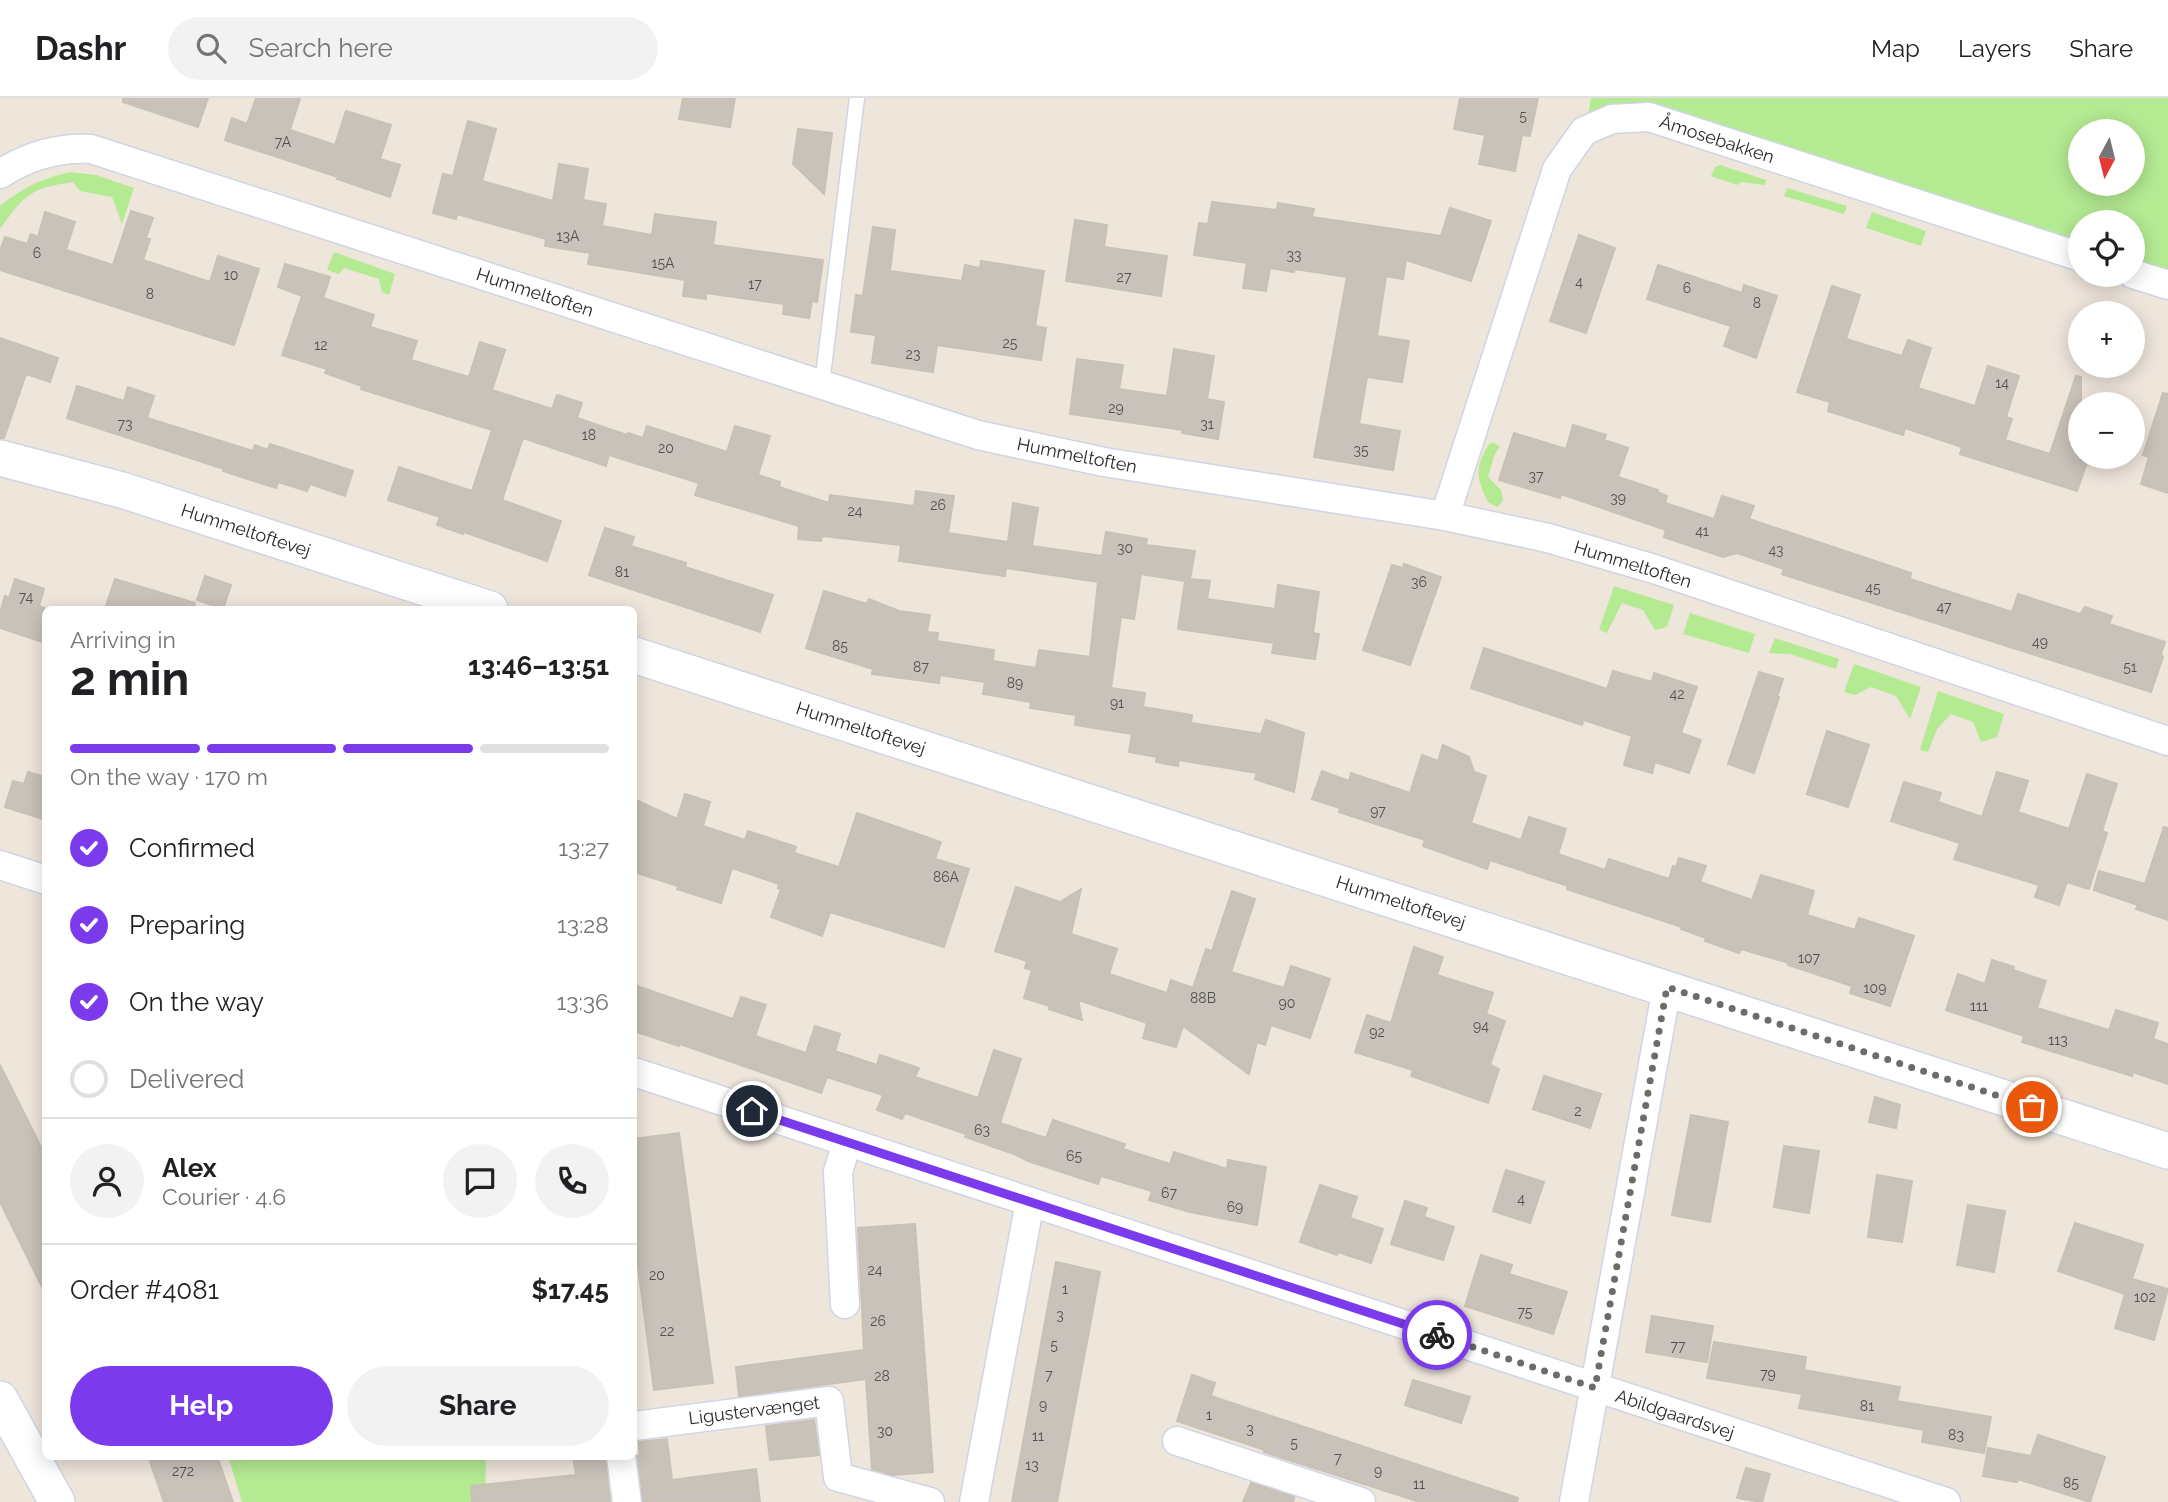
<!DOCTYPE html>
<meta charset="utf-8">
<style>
body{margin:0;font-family:Raleway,sans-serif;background:#f2f2f2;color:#202124;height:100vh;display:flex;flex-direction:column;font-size:26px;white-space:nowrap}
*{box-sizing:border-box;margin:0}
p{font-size:23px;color:#757577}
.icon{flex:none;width:38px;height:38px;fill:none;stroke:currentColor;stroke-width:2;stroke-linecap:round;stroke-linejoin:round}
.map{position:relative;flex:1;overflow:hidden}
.details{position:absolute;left:42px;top:508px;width:595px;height:854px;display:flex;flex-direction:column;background:#fff;border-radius:10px;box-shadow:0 4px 18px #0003}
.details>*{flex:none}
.needle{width:46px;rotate:187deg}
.buttons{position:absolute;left:2068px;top:21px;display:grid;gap:14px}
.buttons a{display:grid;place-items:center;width:77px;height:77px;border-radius:50%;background:#fff;box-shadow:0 4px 18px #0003;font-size:35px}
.pin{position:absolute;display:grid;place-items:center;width:60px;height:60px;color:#fff;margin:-30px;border:4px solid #fff;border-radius:50%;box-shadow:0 2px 7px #0007}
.courier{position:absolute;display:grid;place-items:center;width:70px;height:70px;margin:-35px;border:5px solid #7c3aed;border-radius:50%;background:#fff;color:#222;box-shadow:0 2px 9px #0007}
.overview em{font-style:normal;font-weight:700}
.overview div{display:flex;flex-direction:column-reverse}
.overview{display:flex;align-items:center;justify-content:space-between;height:119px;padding:0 28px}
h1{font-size:46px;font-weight:700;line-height:52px}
.bar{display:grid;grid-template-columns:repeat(4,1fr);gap:10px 7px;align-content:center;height:84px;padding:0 28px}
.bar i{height:9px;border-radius:5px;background:#e0e0e0}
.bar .on{background:#7c3aed}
.bar p{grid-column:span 4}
.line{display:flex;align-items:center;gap:18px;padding:0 28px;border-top:2px solid #e0e0e0}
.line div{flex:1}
.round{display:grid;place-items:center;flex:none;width:74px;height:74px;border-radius:37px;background:#f2f2f2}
ol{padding:0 28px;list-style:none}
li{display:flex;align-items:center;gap:21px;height:77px}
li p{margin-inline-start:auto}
li .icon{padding:7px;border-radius:50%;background:#7c3aed;color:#fff;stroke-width:4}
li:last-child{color:#757577}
li i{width:38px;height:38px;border:4px solid #e0e0e0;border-radius:50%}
.cta{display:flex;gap:14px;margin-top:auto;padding:14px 28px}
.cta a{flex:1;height:80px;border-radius:42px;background:#7c3aed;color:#fff;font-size:28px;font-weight:700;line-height:80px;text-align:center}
.cta a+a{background:#f2f2f2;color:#202124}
header{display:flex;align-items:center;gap:42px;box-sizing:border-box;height:98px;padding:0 35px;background:#fff;border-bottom:2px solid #e0e0e0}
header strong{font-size:33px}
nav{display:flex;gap:38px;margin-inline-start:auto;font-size:24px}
.search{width:490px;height:63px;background:#f2f2f2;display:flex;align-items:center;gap:18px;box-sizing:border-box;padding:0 24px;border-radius:38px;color:#757577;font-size:26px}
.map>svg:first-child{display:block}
</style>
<header>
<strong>Dashr</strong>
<div class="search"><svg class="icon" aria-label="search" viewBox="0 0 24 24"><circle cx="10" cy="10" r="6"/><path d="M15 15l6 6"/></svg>Search here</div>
<nav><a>Map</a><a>Layers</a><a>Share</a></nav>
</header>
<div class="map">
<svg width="2168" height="1404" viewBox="0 0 2168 1404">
<rect width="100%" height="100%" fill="#eee5db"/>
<!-- green -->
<g fill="#b4ea92" fill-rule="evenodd">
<path d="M1591,0H2168V177L2133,166V124H2081V149L1664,14L1588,18ZM2081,33H2133V86H2081Z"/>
<path d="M1720,67L1766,82L1765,87L1741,84L1737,87L1711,78L1715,69Z"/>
<path d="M70,74L96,77L134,90L122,126L112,99L80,93L73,84C31,90 25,96 0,131V108C24,89 41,81 70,74Z"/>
<path d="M1787,90L1847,108L1844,116L1784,98Z"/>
<path d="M1872,114L1926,133L1921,148L1866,130Z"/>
<path d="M334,154L395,176L389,197L382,194L379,181L344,170L339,176L327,172Z"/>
<path d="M1491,344L1500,348L1494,358L1488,379L1501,392L1503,403L1497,409L1488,404C1476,379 1474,368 1491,344Z"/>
<path d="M1614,488L1674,507L1667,529L1655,532L1643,512L1622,505L1607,535L1599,532Z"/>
<path d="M1690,515L1755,536L1749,555L1683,536Z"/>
<path d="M1775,540L1839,561L1836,571L1790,556L1769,555Z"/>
<path d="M1854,566L1921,589L1910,621L1896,598L1871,589L1855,597L1844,594Z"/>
<path d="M1938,593L2004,616L1997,639L1981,644L1973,624L1951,616L1937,631L1928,654L1920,652Z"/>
<path d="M228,1358H486L485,1404H242Z"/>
</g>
<!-- building -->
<g fill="#c9c2ba" stroke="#c9c1b4" stroke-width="2">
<path d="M123,0H208L198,29L123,4Z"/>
<path d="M256,0H300L290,32L335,47L346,13L391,27L380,61L400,67L390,99L337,81L338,79L225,42L232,20L247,26Z"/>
<path d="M683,0H735L730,29L679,21Z"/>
<path d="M1460,0H1538L1530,38L1522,37L1515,73L1479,66L1485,37L1454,31Z"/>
<path d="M468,23L496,31L482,83L553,103L559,66L588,71L583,102L606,106L602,128L652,137L655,116L716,124L713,147L823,162L817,204L812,203L809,220L783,216L784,206L706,195V201L683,198L685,182L588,166L590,155L545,148L546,141L457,116L456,121L433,115L443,76L453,78Z"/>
<path d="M798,31L832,35L824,96L793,66Z"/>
<path d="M1212,104L1277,112L1278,105L1314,111L1312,119L1441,138L1450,110L1491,123L1471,183L1406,162L1403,181L1386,178L1377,238L1409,243L1402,284L1367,279L1359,326L1400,333L1393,372L1314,359L1347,179L1295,171L1294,174L1270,170L1266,193L1243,190L1247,165L1194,157L1199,125L1208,126Z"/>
<path d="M131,113L153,120L146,140L150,141L143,162L210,184L218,158L259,171L234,247L0,172V153L5,139L27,146L31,136L38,139L45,114L75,124L66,152L113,167Z"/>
<path d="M1075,122L1107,127L1104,149L1167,158L1161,198L1066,183Z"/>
<path d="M873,129L895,132L890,173L962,183L965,167L980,170L981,163L1044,173L1035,228L1046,230L1041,262L937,247L933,274L872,265L876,237L851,234L856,197L863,198Z"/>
<path d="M1579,137L1615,150L1586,235L1550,223Z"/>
<path d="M285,166L330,179L323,200L374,217L370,229L417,243L411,262L469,279L480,244L505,252L492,292L552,311L557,297L582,305L577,320L627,337L628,335L643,340L647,328L727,354L735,328L770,338L758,377L780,384L779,389L829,405L830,397L914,408L916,393L954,398L948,435L1008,444L1013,405L1038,410L1032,448L1102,458L1106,434L1147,441L1146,447L1195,453L1190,481L1210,483L1207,501L1275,511L1278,487L1319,494L1313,535L1319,536L1315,561L1272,555L1274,545L1178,531L1185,483L1141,476L1134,521L1121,519L1111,590L1145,595L1143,609L1192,617L1191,625L1261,636L1266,622L1304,635L1294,694L1255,681L1257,675L1179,662L1178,668L1156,664L1157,659L1129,654L1132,636L1075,627L1076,617L1030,610L1031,604L983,596L985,584L940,577L939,585L872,576L873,571L806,550L824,493L867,506L869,501L899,513L930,517L927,534L938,535L937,543L994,552L993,563L1036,570L1039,552L1090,559L1098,484L1006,470L1005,478L899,463L901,447L822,438L821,443L798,441L799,428L695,397L699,385L609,357L606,368L523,340L502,402L561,423L547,463L464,434L463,436L437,427L440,419L388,402L399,369L472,393L492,332L361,291L362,288L325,275L327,271L282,257L302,198L278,189Z"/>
<path d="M1658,167L1742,195L1744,187L1777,198L1756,260L1724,248L1731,228L1647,201Z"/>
<path d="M1832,188L1860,197L1846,241L1902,258L1908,242L1931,250L1918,290L1975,308L1988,268L2019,278L2006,319L2012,321L2005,342L2050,356L2076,278L2081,279V359H2089L2077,393L1960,356L1962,349L1905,330L1903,337L1828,313L1830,304L1797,294Z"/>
<path d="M0,240L58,260L50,284L26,276L4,340H0Z"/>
<path d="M1174,251L1214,258L1207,301L1224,304L1218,341L1182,335L1183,332L1070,316L1077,261L1123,267L1119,291L1167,298Z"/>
<path d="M77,288L124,303L128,289L154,298L147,320L253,353L255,347L268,352L270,346L353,373L345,398L310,386L307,393L278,384L276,390L223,373L224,371L67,320Z"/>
<path d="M2163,295L2168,296V395L2141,386L2149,359L2143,357Z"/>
<path d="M1573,327L1606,337L1604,342L1628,350L1618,379L1658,392L1657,394L1667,398L1665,405L1714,421L1722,398L1754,408L1749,421L1911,475L1910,481L2012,514L2018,496L2080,516L2085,509L2112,518L2109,526L2165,544L2161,556L2163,559L2151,594L1782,476L1784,471L1737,455L1723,459L1664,439L1666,432L1561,396L1560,400L1499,382L1514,335L1566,351Z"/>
<path d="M605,430L634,439L631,448L686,465L685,469L773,497L760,534L589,477Z"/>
<path d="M1404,466L1441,479L1410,567L1363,552L1392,467L1403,470Z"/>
<path d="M205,478L231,487L223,511L197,502Z"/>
<path d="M15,481L44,491L39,508L46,511V545L0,530V515L5,498L9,500Z"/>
<path d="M115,481L195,505L194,511H105Z"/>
<path d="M1484,550L1607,591L1613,573L1652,584L1654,575L1697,589L1681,635L1701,642L1689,675L1655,664L1652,675L1624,667L1632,638L1584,622L1582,627L1471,590Z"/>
<path d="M1759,574L1783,581L1777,599H1779L1754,675L1728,666Z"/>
<path d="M1827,633L1869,647L1848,709L1807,696Z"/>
<path d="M1443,647L1469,659L1474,674L1486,678L1471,725L1521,742L1529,719L1566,731L1558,756L1605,772L1609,761L1669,781L1673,768L1676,769L1679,760L1706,768L1700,784L1752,802L1761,777L1814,793L1807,817L1855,832L1859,820L1914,838L1890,908L1850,895L1852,888L1788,867L1789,865L1741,851L1739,855L1705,843L1706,840L1681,831L1682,829L1567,791L1568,788L1490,762L1487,771L1423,748L1425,742L1339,714L1340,710L1312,701L1322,673L1349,683L1351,675L1410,695L1422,657L1438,663Z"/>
<path d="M28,674L46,679V722L5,709L13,683L24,686Z"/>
<path d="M1997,674L2028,683L2018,714L2069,731L2087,676L2117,686L2102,733L2107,735L2089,791L2067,784L2059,807L2035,799L2039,787L1954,761L1960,745L1891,723L1904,684L1941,695L1938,704L1982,719Z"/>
<path d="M685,696L710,704L703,728L745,742L748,733L796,749L794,755L839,769L857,715L941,744L935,761L969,771L944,849L830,814L822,838L771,819L781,791L778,790L779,786L732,770L721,805L677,791L678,788L634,774V701L677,721Z"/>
<path d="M2164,729L2168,730V822L2136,811L2138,807L2094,792L2099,773L2145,786Z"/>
<path d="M1016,789L1060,804L1081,791L1071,836L1117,851L1109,876L1167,895L1171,882L1193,890L1206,851L1212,853L1232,793L1255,801L1231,874L1284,890L1291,868L1330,881L1310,940L1271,927L1265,947L1257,944L1249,976L1183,928L1176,949L1143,940L1147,925L1078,902L1082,922L1049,911L1050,908L1024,900L1032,872L1025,870L1027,863L995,853Z"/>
<path d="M1414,849L1443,859L1437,877L1493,895L1486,916L1505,923L1490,967L1499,971L1488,1005L1411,978L1413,972L1355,954L1367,917L1391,925Z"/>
<path d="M1992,862L2014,869L2013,872L2046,883L2037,910L2109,932L2116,912L2158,925L2153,941L2168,946V986L2133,974L2132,978L2022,944L2024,938L1946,912L1958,876L1985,886Z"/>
<path d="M634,887L733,921L741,899L766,907L755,938L806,955L815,928L840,936L835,953L877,967L880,957L919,970L915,979L978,1000L994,952L1021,961L1000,1025L1046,1040L1053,1022L1125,1046L1123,1051L1170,1066L1174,1054L1227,1071L1228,1062L1266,1069L1257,1127L1190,1114L1149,1102L1152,1093L1101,1078L1098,1086L1028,1063L1014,1056L965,1039L966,1036L905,1015L902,1021L877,1012L883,997L827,979L821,995L680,946L679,948L634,933Z"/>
<path d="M0,967L46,1059V1197L0,1104Z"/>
<path d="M1544,978L1601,996L1590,1030L1533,1011Z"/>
<path d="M1875,999L1900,1007L1896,1030L1869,1024Z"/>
<path d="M1691,1017L1728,1024L1710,1124L1672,1117Z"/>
<path d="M679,1035L713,1285L654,1292L634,1137V1041Z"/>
<path d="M1784,1048L1819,1053L1809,1115L1774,1109Z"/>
<path d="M1506,1072L1544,1084L1530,1125L1493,1113Z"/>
<path d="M1877,1077L1912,1083L1902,1144L1868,1139Z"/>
<path d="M1320,1087L1357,1099L1350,1120L1383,1131L1371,1165L1338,1154L1337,1157L1300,1144Z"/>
<path d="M1405,1103L1427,1110L1424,1119L1454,1129L1443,1162L1391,1146Z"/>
<path d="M1968,1107L2005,1113L1994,1174L1957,1167Z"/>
<path d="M2075,1125L2143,1147L2132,1181L2168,1191L2154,1242L2115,1230L2125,1196L2058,1173Z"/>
<path d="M915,1126L933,1374L892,1377L872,1371L866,1281L739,1298L736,1269L864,1252L858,1130Z"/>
<path d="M1481,1157L1512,1167L1509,1176L1567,1194L1553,1236L1465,1208Z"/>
<path d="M1056,1164L1100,1174L1057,1404H1012Z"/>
<path d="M1652,1218L1713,1228L1707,1264L1646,1254Z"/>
<path d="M1714,1244L1806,1259L1804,1272L1900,1289L1897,1303L1991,1319L1984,1355L1922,1344L1924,1332L1799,1310L1802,1296L1707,1280Z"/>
<path d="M1192,1277L1215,1285L1211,1298L1518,1400L1517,1404H1420L1264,1354L1265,1352L1177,1323Z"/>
<path d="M1413,1282L1470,1299L1461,1325L1405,1307Z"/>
<path d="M814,1322L819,1357L770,1362L766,1328Z"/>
<path d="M2038,1337L2105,1359L2090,1404L2018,1381L2017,1384L1983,1378L1988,1350L2031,1358Z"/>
<path d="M667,1341L672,1382L756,1371L760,1404H643L638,1358H640L639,1344Z"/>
<path d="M148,1358H217L233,1404H164Z"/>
<path d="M573,1358H605L610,1404H472L471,1388L576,1377Z"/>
<path d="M1746,1370L1770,1376L1762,1404L1737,1400Z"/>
<path d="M1251,1385L1294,1399L1293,1404H1243Z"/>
</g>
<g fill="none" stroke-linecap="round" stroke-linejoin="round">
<!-- service casing -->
<g stroke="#d0d5e5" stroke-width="17">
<path id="service" d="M822,286L857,0"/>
</g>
<!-- minor casing -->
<g stroke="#d0d5e5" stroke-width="31">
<g id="minor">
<path d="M0,76C28,58 58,49 91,51L978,337L1104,364L1445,418L1548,440L1654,471L2168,643"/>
<path d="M2133,176L2168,187"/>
<path d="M1445,418L1557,71L1584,33L1612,21L1649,19L2081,159"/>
<path d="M0,767L46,782"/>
<path d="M634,974L1946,1404"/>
<path d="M845,1206L838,1074L847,1044"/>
<path d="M634,1328L829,1303L838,1379L930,1404"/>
<path d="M1177,1343L1361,1404"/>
<path d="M621,1358L627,1404"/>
<path d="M974,1404L1030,1104"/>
<path d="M1574,1404L1667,889"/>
</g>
</g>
<!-- tertiary casing -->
<g stroke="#d0d5e5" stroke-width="38">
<g id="tertiary">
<path d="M0,360L122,392L490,511"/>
<path d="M634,557L2168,1053"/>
<path d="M0,1301L57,1404"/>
</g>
</g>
<!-- service -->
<use href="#service" stroke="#fff" stroke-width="14"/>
<!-- minor -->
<use href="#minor" stroke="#fff" stroke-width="28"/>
<!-- tertiary -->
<use href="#tertiary" stroke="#fff" stroke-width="35"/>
</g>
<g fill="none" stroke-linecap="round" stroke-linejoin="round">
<!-- done -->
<path stroke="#6f6b68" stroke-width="7" stroke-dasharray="0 12.6" d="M1437,1237L1595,1290L1667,889L2032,1009"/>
<!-- route -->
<path stroke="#7c3aed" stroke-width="9" d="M752,1013L1437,1237"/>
</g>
<g text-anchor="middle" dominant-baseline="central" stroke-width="6" stroke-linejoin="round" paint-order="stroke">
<!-- number labels -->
<g font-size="14" fill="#52504e">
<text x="1523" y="18">5</text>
<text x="283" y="44">7A</text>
<text x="568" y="138">13A</text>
<text x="37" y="155">6</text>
<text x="1294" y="157">33</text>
<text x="663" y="165">15A</text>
<text x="231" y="177">10</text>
<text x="1124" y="179">27</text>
<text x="1579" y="184">4</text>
<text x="755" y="186">17</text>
<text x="1687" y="190">6</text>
<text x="150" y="196">8</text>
<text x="1757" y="205">8</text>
<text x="1010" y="245">25</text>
<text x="321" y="247">12</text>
<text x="913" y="256">23</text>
<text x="2002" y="285">14</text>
<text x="1116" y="310">29</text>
<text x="125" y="326">73</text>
<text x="1207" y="326">31</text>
<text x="589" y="337">18</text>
<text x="666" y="350">20</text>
<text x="1361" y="352">35</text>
<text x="1536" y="378">37</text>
<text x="1618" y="400">39</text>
<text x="938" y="407">26</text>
<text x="855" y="413">24</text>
<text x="1702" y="433">41</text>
<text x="1125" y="450">30</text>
<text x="1776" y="452">43</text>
<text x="622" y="474">81</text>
<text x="1419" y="484">36</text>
<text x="1873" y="490">45</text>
<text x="26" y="499">74</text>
<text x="1944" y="509">47</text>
<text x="2040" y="544">49</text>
<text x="840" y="548">85</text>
<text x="921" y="569">87</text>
<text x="2130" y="569">51</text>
<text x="1015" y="585">89</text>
<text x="1677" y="596">42</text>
<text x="1117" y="605">91</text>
<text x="1378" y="713">97</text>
<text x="946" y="779">86A</text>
<text x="1809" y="860">107</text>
<text x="1875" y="890">109</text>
<text x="1203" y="900">88B</text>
<text x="1287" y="905">90</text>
<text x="1979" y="908">111</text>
<text x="1481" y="928">94</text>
<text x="1377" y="934">92</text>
<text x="2058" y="942">113</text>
<text x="1578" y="1013">2</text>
<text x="982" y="1032">63</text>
<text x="1074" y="1058">65</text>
<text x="1169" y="1095">67</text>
<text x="1521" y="1101">4</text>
<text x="1235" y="1109">69</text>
<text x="875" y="1172">24</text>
<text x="657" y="1177">20</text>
<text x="1065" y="1191">1</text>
<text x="2145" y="1199">102</text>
<text x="1525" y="1214">75</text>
<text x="1060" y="1217">3</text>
<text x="878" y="1223">26</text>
<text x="667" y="1233">22</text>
<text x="1054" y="1247">5</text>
<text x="1678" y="1248">77</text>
<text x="1768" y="1276">79</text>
<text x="1049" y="1277">7</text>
<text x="882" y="1278">28</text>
<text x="1043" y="1307">9</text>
<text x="1867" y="1308">81</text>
<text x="1209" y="1317">1</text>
<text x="1250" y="1331">3</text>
<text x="885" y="1333">30</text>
<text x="1956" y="1337">83</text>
<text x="1038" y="1338">11</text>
<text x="1294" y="1345">5</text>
<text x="1338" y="1360">7</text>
<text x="1032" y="1367">13</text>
<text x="183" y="1373">272</text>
<text x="1378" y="1373">9</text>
<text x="2071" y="1385">85</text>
<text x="1419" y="1386">11</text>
</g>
<!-- street labels -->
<g font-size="18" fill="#2a2a2a" stroke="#fff">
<text transform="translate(1717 41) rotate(18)">Åmosebakken</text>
<text transform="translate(535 194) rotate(18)">Hummeltoften</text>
<text transform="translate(1077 357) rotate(11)">Hummeltoften</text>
<text transform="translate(246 432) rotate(18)">Hummeltoftevej</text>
<text transform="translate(1633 466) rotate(17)">Hummeltoften</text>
<text transform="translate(861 630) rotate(18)">Hummeltoftevej</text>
<text transform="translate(1401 804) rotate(18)">Hummeltoftevej</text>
<text transform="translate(754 1312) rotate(-7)">Ligustervænget</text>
<text transform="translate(1675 1316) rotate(18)">Abildgaardsvej</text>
</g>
</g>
</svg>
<div class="buttons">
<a><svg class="needle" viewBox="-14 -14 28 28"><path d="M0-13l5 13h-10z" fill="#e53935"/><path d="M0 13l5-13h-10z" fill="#757577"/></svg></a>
<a><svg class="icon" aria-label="locate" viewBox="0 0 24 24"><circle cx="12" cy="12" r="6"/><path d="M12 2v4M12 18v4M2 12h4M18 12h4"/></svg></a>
<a>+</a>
<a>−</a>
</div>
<div class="pin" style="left:2032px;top:1009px;background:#ea580c"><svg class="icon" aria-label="bag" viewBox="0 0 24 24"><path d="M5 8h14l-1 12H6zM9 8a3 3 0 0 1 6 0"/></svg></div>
<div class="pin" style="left:752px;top:1013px;background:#1f2937"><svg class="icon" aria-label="home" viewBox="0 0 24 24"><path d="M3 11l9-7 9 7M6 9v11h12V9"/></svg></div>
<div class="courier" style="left:1437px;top:1237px"><svg class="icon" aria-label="bike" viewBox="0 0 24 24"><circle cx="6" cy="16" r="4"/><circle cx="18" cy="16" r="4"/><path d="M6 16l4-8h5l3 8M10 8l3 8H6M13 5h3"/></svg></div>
<section class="details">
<div class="overview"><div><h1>2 min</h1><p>Arriving in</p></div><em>13:46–13:51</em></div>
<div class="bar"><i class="on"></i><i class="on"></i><i class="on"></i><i></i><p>On the way · 170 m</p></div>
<ol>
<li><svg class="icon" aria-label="check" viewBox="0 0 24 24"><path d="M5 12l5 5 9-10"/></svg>Confirmed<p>13:27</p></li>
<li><svg class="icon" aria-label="check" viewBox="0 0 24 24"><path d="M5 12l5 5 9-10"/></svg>Preparing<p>13:28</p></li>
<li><svg class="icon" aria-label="check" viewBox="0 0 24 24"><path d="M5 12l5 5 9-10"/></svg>On the way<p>13:36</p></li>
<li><i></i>Delivered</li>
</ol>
<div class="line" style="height:126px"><a class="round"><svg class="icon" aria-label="person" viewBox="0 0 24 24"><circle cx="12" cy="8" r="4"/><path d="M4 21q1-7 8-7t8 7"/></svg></a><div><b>Alex</b><p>Courier · 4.6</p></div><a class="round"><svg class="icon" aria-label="chat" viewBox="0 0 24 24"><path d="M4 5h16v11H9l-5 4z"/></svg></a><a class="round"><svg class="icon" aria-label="phone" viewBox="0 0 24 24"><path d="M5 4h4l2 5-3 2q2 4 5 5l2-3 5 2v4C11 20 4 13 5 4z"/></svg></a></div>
<div class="line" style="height:91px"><div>Order #4081</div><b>$17.45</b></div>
<div class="cta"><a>Help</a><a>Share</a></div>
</section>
</div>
